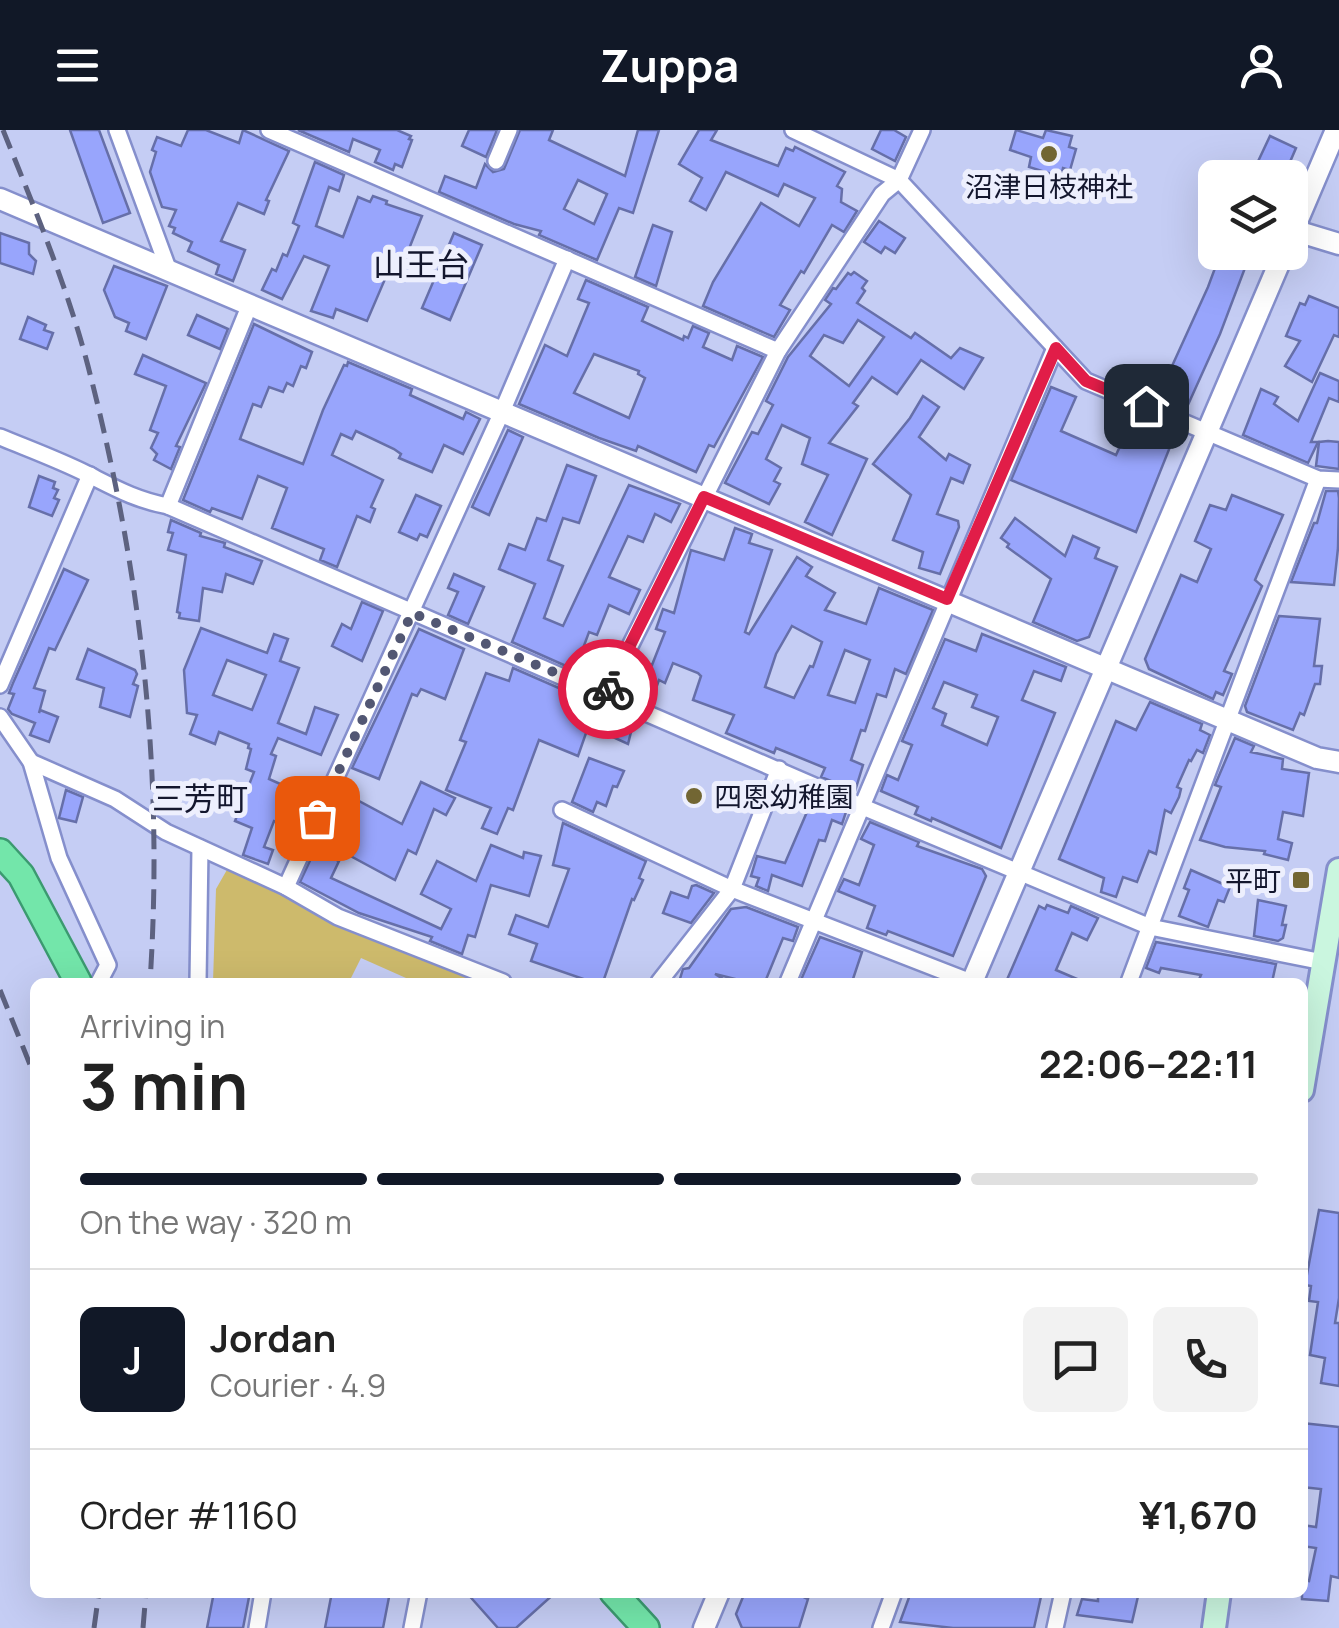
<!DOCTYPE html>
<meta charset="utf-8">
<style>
body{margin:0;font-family:Manrope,"Noto Sans JP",sans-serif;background:#f2f2f2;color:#222;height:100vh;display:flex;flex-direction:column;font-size:38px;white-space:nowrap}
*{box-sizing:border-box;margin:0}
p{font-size:32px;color:#767676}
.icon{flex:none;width:55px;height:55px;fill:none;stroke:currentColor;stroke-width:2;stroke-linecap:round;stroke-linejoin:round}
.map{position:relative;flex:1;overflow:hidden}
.drawer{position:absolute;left:30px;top:848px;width:1278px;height:620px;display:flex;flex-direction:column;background:#fff;border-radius:15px;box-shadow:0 10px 40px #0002}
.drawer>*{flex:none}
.fabs{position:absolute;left:1198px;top:30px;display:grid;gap:20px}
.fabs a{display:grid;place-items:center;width:110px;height:110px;border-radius:15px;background:#fff;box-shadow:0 10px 40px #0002;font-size:50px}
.pin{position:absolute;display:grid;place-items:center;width:85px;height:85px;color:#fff;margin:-42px;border-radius:20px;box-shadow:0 5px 15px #0006}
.courier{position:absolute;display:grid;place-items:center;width:100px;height:100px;margin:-50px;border:8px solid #e11d48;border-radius:50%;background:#fff;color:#222;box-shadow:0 2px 12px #0007}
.overview em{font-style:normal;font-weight:700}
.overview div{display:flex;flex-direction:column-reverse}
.overview{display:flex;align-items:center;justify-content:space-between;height:170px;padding:0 50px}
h1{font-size:65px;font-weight:700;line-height:75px}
.bar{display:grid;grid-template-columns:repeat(4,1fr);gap:15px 10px;align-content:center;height:120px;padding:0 50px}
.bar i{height:12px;border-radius:8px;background:#e0e0e0}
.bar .on{background:#111827}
.bar p{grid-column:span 4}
.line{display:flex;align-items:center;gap:25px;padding:0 50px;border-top:2px solid #e0e0e0}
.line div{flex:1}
.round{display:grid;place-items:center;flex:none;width:105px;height:105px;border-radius:15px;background:#f2f2f2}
header{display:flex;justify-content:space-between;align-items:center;height:130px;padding:0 50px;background:#111827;color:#fff;font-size:45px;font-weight:700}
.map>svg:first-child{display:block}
</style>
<header><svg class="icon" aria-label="menu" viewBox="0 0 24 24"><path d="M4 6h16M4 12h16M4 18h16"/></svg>Zuppa<svg class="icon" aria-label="person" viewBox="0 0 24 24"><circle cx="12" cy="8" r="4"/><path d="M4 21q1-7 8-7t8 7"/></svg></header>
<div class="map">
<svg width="1339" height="1498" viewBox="0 0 1339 1498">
<rect width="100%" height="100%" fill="#c5cdf4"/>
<!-- green -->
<path fill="#cdba6c" d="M228,738L482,852H415L361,828L349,852H213L216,759Z"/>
<!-- building -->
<g fill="#98a5fc" stroke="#666fa9" stroke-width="2.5" fill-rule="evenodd">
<path d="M70,0H99L130,83L103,93Z"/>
<path d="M188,0H206L239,13L243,0L289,21L266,70L269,71L264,84L238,73L221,111L245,120L233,151L216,144L219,135L188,121L192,112L173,103L175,98L169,96L176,80L162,77L150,42L156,22L152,20L157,7L181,16Z"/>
<path d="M298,0H397L411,6L409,9L412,10L402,37L395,34L393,40L375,32L380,20L353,9L349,22Z"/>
<path d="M469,0H497L486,27L462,16Z"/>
<path d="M520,0H553L549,10L625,46L638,0H659L633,83L619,78L597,130L539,105L541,101L514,94L439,62L445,46L476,58L485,34L493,42L504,39ZM578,50L607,64L594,94L564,79Z"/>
<path d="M699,0H717L711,10L778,36L786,18L793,21L795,17L845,42L837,56L842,59L841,72L857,81L844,102L832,95L804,143L801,141L780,175L790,180L774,207L703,176L713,152L761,73L799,96L815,68L784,54L778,66L726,42L706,80L690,71L702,48L679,34Z"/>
<path d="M881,0H894L906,7L895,31L872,19Z"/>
<path d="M1016,0L1043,8L1046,0L1072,6L1069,17L1076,19L1070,40L1063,38L1061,47L1029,37L1031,27L1010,20Z"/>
<path d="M1270,6L1296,18L1283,48H1254L1257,41L1254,40Z"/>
<path d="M315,32L344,45L339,61L329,57L316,96L343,107L358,67L370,72L373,66L387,71L386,74L422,86L401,139L391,135L367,191L336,179L333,188L311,181L329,136L304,126L282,169L262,160L272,139L276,141L283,124L287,126L299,96L293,93Z"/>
<path d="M879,91L905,108L895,123L885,117L881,123L864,112Z"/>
<path d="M653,95L672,102L656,156L635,147Z"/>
<path d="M0,103L29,113V124L36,131L33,144L0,133Z"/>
<path d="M454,103L482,115L450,190L422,178Z"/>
<path d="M1221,122H1251L1220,204L1187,277L1181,279L1157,269L1208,157Z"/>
<path d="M114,136L167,156L146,209L126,201L129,193L115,187L104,160Z"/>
<path d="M854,142L867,151L862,158L865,161L857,173L911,208L915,203L951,228L960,218L983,228L964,259L921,230L897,264L872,247L853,273L858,276L829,313L867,329L832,405L805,392L828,345L802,334L810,308L782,295L766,329L781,338L774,351L780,354L769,374L725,353L752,302L758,304L773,275L766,271L788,227L831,174L825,170L833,158L836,159L848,143L851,145ZM858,190L884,207L849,256L810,226L824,205L843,213Z"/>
<path d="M586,150L648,177L642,191L683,210L684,206L688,208L693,196L709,203L703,217L732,230L737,216L763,227L714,317L709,315L696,342L638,316L636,321L599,308L519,274L545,215L567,226L589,173L578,169ZM594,224L639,241L638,244L645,248L629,288L574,263Z"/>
<path d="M1309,166L1339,178V207L1334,205L1312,252L1285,236L1300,211L1286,206L1300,173L1305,175Z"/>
<path d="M197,185L228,199L220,219L188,205Z"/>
<path d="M28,187L46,195L44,200L53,203L47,219L20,209Z"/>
<path d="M254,194L312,222L306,238L301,236L293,256L287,253L283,262L269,257L261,277L253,274L240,309L303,334L323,280L344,235L347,236L348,232L412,259L410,265L463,289L466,282L480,289L463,324L444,315L432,342L399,328L401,324L394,319L356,301L352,309L341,304L332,325L383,350L371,377L375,379L370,392L357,386L337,437L320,430L324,419L272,398L287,358L258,346L242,389L212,378L210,382L183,370Z"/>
<path d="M143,225L206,253L176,316L180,317L171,339L154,330L157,324L151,318L158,303L150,300L166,256L135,244Z"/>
<path d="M1320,243L1339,251V272L1329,268L1311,312H1318L1308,333L1243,305L1261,259L1278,267L1274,274L1298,291Z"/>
<path d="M1051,257L1076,267L1061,301L1116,325L1131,292L1148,299L1151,291L1176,302L1136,402L1011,350Z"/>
<path d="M923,266L939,277L919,307L946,330L949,324L970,335L963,353L951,348L937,384L958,391L959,397L940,444L919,438L923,422L893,410L911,365L873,334L910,288Z"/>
<path d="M508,300L523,307L489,385L472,377Z"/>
<path d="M1328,311L1339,312V339L1316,336L1319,312Z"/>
<path d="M567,335L596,346L579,393L563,388L548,430L563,436L544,488L563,496L629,355L680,374L671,392L655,384L643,412L628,406L609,447L640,460L629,484L609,475L597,505L589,502L575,540L512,512L535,454L499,439L509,414L525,420L537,388L546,391Z"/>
<path d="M39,346L55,352L53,358L58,360L54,368L59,370L52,386L29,377Z"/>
<path d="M1326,361H1338L1339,368L1338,418L1334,455L1291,452L1314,393H1317Z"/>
<path d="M416,365L441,376L427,407L420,404L417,410L399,402Z"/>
<path d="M1232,365L1283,385L1255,450L1262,456L1224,541L1232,544L1223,565L1216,562L1213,569L1149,539L1145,529L1181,445L1197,452L1211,419L1195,411L1210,375L1226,380Z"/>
<path d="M1015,388L1065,426L1073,406L1099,418L1095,428L1117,437L1089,507L1077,511L1033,492L1051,449L1007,417L1009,414L1001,408Z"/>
<path d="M171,390L201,403L200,406L225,413L224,417L262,431L253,454L226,444L222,462L203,458L199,491L179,488L180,483L177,482L186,425L168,420L173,403L168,402Z"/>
<path d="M735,398L752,404L749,413L772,420L745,502L749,504L797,427L812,437L806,446L835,463L825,480L866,494L879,458L933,480L906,544L895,539L886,567L877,564L865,601L861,600L851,630L863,635L855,661L821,647L825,638L776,618L774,623L726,603L734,585L693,570L701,546L698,543L673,533L665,553L659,550L652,569L629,563L642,531L652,535L665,502L656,499L663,479L674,483L691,420L724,430ZM792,496L822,512L813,537L810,536L794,568L765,557L776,524ZM845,520L870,530L855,573L828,565Z"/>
<path d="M64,439L88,450L55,520L49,518L34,558L45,561L39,583L40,580L58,587L49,612L30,605L35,593L12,584L8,579L14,564L9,563L13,553Z"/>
<path d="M454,444L484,457L468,494L448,485L458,462L448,458Z"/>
<path d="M362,472L383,481L362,531L332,516L342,494L351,499Z"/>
<path d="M1279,486L1320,489L1314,536H1322L1320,554H1315L1304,585L1300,583L1293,600L1247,582L1245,576Z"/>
<path d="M201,498L267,523L274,504L288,509L280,531L299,538L278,593L306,604L315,577L338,585L321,625L278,608L271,624L276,626L269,649L296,661L282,694L274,691L264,717L273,720L268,734L243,725L252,698L235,691L254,642L246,639L251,619L248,618L249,614L219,602L215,614L190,604L197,585L187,583L184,540ZM227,530L266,545L252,580L213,565Z"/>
<path d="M419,499L464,519L445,569L421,559L417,566L412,564L379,649L352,638Z"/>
<path d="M982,504L1066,537L1061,551L1034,541L1022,570L1055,583L1001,718L932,688L931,691L915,684L918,677L881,661L887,645L898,650L912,615L902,611L945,509L976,521ZM944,552L977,565L972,577L998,587L987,615L942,595L946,584L933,578Z"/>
<path d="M88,519L135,540L137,544L133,554L138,556L130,587L100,577L104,558L77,549Z"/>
<path d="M513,538L568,562L564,576L592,586L578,626L539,610L513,680L508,678L497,704L482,698L491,678L446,660L466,612L460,610L486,543L509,551Z"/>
<path d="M1150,572L1202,594L1200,600L1210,605L1203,623L1197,620L1191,631L1189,630L1177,657L1181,659L1179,667L1171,683L1165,680L1156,724L1149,721L1137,752L1123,747L1116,767L1101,762L1104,748L1059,729L1116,591L1136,600Z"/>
<path d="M611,580L634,590L628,614L602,602Z"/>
<path d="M1235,608L1254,616L1251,622L1283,629L1282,639L1309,643L1303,686L1283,682L1278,709L1292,713L1288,730L1264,724L1265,721L1225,717L1200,710L1221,657L1215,655Z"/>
<path d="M589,628L624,641L617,657L613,656L606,676L597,672L593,682L572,672Z"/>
<path d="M421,652L455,668L446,685L434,679L416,724L408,720L395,750L332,716L357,670L402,694Z"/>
<path d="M66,660L83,667L76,692L59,688Z"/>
<path d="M813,668L846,682L842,694L832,690L825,711L819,710L802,756L772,745L768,761L756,756L759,748L751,746L757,726L785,733Z"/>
<path d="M870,692L919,712L917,716L982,739L986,746L953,826L888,801L886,805L867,798L875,776L838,761L844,749L859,755L874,715L861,709Z"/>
<path d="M563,693L646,731L639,748L643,750L634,770L632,769L603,852H592L531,831L537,814L509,804L516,785L548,797L569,739L553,735Z"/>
<path d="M491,715L523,728L524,722L541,726L529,766L491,755L475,807L468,805L462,824L430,811L432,807L359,783L300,752L315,720L339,731L331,748L441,799L451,779L421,764L437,731L476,751Z"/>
<path d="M1191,740L1230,757L1224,772L1218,770L1208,797L1179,786L1189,760L1184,758Z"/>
<path d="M696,755L714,763L691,793L663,783L671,762L688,768L692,756Z"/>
<path d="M1258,770L1286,776L1282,795H1286L1283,808L1278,811L1254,806Z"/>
<path d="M1047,775L1068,783L1071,776L1098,788L1087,810L1072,803L1056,840L1084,852H1006L1039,776L1045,779Z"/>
<path d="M746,777L798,797L793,811L783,808L765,852H747L715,844L723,849L722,852H679L683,839L689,838L731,779Z"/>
<path d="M820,807L862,822L852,852H800Z"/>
<path d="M1156,812L1276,834L1272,852H1198L1201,845L1161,838L1159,843L1146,838Z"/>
<path d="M1319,1080L1339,1083V1168L1335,1193H1339V1256L1321,1253L1325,1228L1310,1225L1318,1172L1309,1171L1311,1156L1305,1155Z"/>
<path d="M1302,1293L1339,1297V1448L1331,1446L1328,1471L1302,1469V1450L1309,1451L1316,1418L1302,1416V1395L1316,1397L1321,1359L1302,1357Z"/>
<path d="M214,1462H250L243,1498H207Z"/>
<path d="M332,1462H390L383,1498H325Z"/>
<path d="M466,1462H556L516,1498H498Z"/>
<path d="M745,1462H793L808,1469L799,1498H742L736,1484Z"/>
<path d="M911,1462H1042L1034,1498H953L900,1492Z"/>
<path d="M1098,1462H1139L1132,1492L1077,1485L1082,1469L1098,1471Z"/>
</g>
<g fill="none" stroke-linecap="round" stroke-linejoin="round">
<!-- minor casing -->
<g stroke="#858fcc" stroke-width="20">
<g id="minor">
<path d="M117,0L169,141"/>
<path d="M269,0L778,221"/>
<path d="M793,0L899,50L1086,251L1318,349L1339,350"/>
<path d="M496,31L509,0"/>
<path d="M0,307C29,319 59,330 87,344C115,358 136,370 168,376L863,677L1150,797L1323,832"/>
<path d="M168,376L250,174"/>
<path d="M0,555L90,345"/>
<path d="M606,564L778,221L882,64L899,50L922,0"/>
<path d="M0,587L31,632L59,728L108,835L99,852"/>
<path d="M31,632L115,669L166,702L286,757L338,787L503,852"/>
<path d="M562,680L732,759L971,852"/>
<path d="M286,757L501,284L567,129"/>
<path d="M198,852L200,718"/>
<path d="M659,852L732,759L779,639"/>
<path d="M788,852L1055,218"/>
<path d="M1129,852L1318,349"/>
<path d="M257,1498L263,1462"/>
<path d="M412,1498L419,1462"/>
<path d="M881,1498L894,1462"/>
<path d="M1055,1498L1063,1462"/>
</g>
</g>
<!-- tertiary casing -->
<g stroke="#858fcc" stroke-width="25">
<g id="tertiary">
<path d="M0,69L1317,628L1339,632"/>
<path d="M1293,100L1339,114"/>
<path d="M1290,108L1336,0"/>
<path d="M972,852L1284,122"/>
<path d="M704,1498L719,1462"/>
</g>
</g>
<!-- secondary casing -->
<g stroke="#858fcc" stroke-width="28">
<g id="secondary">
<path d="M1302,960L1339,740"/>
<path d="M1214,1498L1219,1462"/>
</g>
</g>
<!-- trunk casing -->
<g stroke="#3b9a70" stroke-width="30">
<g id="trunk">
<path d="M0,722L21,745L78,852"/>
<path d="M613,1462L646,1498"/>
</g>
</g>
<!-- minor -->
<use href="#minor" stroke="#fff" stroke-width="15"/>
<!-- tertiary -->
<use href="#tertiary" stroke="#fff" stroke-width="20"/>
<!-- secondary -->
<use href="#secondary" stroke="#caf6df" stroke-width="22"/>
<!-- trunk -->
<use href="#trunk" stroke="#73e6aa" stroke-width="25"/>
<!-- rail -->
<g stroke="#5d6280" stroke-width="5" stroke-dasharray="20 10" stroke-linecap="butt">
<path d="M3,0C34,77 67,156 88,236C141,441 164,640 150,852"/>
<path d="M0,860L35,947"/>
<path d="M94,1498L99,1462"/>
<path d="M143,1498L146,1462"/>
</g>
</g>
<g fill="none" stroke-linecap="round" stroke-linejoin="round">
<!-- done -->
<path stroke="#525773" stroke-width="10" stroke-dasharray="0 18" d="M317,688L412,483L606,564L608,559"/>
<!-- route -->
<path stroke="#e11d48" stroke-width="12" d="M608,559L704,367L947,469L1056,218L1086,251L1146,276"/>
</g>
<!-- markers -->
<g fill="#726633" stroke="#edeffd" stroke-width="4">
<circle cx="1049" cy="24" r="10"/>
<circle cx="694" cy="666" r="10"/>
<rect x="1291" y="740" width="20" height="20" rx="5"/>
</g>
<g text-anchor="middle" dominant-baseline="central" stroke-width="10" stroke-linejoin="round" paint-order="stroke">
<!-- poi labels -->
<g font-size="28" fill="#14172e" stroke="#edeffd">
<text x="1049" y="56">沼津日枝神社</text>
<text x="714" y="666" text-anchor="start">四恩幼稚園</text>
<text x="1281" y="750" text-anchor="end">平町</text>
</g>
<!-- quarter labels -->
<g font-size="32" fill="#14172e" stroke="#edeffd">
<text x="421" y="134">山王台</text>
<text x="200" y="668">三芳町</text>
</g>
</g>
</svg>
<div class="fabs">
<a><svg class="icon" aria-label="layers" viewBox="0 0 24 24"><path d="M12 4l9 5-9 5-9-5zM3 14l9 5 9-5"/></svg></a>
</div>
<div class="pin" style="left:317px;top:688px;background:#ea580c"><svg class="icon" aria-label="bag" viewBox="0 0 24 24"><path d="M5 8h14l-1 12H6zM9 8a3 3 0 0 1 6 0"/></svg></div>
<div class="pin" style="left:1146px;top:276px;background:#1f2937"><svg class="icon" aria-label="home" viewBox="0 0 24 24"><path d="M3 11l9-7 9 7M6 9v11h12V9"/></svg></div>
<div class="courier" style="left:608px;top:559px"><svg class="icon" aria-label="bike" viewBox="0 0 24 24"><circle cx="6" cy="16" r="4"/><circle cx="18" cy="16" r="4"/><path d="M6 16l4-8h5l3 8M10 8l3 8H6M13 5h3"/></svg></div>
<section class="drawer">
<div class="overview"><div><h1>3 min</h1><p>Arriving in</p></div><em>22:06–22:11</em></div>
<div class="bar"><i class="on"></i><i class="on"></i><i class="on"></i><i></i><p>On the way · 320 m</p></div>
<div class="line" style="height:180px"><b class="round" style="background:#111827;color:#fff">J</b><div><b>Jordan</b><p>Courier · 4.9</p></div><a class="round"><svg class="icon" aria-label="chat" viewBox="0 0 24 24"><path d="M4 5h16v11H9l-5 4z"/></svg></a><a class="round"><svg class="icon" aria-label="phone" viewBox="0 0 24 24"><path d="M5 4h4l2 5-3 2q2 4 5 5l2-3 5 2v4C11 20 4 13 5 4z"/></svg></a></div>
<div class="line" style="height:130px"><div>Order #1160</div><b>¥1,670</b></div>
</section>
</div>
